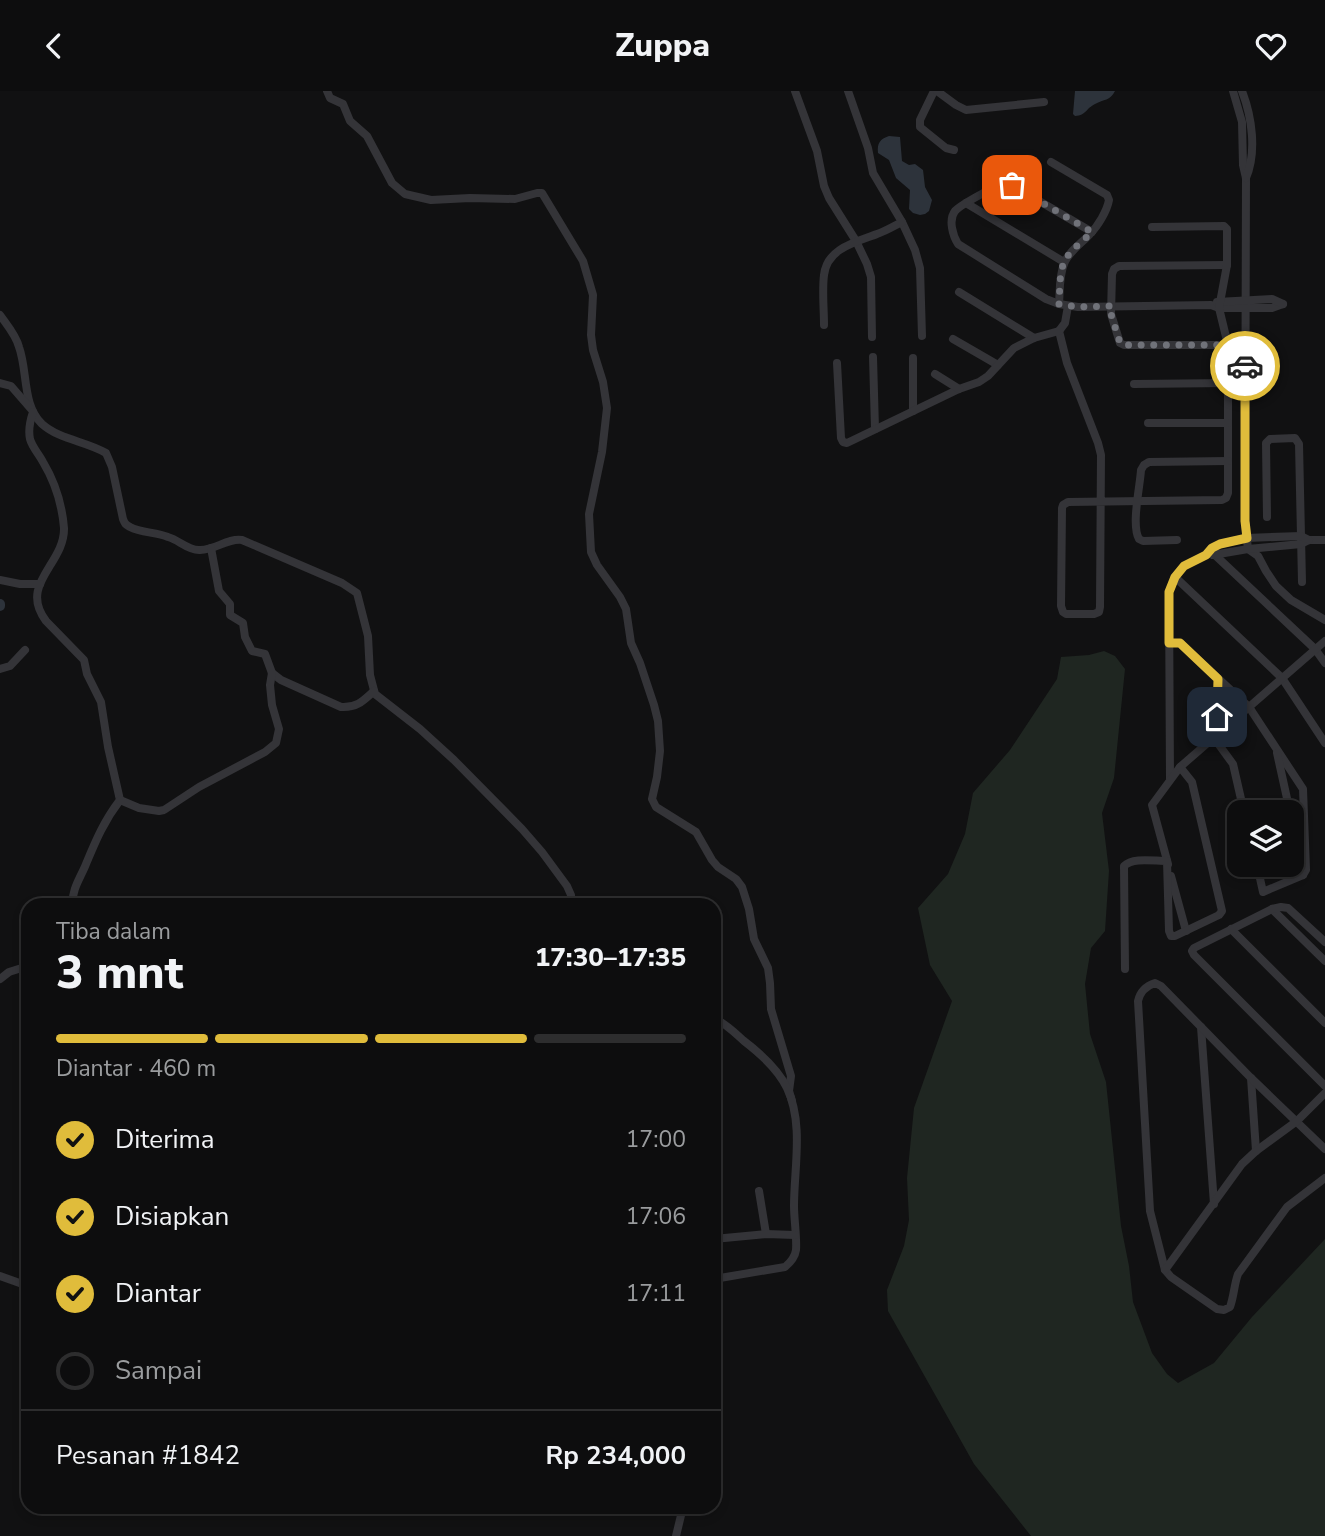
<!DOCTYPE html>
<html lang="id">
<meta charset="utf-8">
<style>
body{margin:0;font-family:"Nunito Sans",sans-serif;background:#1b1b1c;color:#f1f3f6;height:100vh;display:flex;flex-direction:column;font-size:26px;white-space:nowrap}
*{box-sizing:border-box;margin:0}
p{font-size:23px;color:#9a9c9e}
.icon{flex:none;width:38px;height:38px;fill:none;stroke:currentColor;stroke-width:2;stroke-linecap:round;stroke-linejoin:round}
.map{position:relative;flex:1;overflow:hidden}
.panel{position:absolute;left:21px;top:807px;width:700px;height:616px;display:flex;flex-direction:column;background:#0d0d0e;border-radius:21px;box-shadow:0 4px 10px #0003,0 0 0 2px #2d2d2e}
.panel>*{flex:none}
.fabs{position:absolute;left:1227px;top:709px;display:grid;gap:14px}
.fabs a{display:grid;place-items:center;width:77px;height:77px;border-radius:14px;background:#0d0d0e;box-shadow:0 4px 10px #0003,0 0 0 2px #2d2d2e;font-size:35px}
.pin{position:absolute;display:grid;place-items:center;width:60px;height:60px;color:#fff;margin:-30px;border-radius:14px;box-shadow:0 4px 10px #0006}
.courier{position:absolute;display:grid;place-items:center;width:70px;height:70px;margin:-35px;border:5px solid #e0bc3b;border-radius:50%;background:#fff;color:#222;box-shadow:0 2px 9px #0007}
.summary em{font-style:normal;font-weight:800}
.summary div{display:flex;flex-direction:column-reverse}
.summary{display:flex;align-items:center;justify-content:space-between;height:119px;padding:0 35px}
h1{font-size:46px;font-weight:800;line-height:52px}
.bar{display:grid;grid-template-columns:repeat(4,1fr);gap:10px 7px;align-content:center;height:84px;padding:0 35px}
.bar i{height:9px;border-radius:5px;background:#2d2d2e}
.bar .selected{background:#e0bc3b}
.bar p{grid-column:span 4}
.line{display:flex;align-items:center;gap:18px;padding:0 35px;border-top:2px solid #2d2d2e}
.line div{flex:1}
ol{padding:0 35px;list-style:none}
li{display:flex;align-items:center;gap:21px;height:77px}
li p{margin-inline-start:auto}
li .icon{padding:7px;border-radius:50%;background:#e0bc3b;color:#111;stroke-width:4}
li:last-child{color:#9a9c9e}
li i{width:38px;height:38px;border:4px solid #2d2d2e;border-radius:50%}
header{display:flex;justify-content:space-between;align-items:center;height:91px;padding:0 35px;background:#0d0d0e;font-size:32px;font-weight:800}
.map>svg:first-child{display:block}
</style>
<header><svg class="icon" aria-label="back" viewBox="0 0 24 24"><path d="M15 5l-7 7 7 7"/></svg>Zuppa<svg class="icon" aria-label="heart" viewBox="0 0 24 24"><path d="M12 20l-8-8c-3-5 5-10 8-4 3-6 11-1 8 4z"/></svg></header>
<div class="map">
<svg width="1325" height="1445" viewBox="0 0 1325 1445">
<rect width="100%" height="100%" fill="#111112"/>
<!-- green -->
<path fill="#1f2621" d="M1104,560L1115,565L1125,578L1114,687L1102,722L1109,780L1105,840L1091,857L1085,893L1090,943L1106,991L1121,1135L1129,1175L1133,1211L1152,1262L1167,1283L1178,1292L1214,1272L1252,1226L1325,1148V1445H1031L974,1373L888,1220L887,1199L904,1155L909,1129L907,1087L914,1017L952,910L930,874L918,817L948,783L965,743L973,702L1010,659L1057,588L1061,566L1089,564Z"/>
<!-- water -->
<g fill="#2d333b">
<path d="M1075,0H1115C1110,10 1104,8 1095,13C1085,18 1087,24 1075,25L1073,23Z"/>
<path d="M889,45L900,46L902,70L909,74L915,73L923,79L925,96L932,109L929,120L925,123L920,124L913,122L909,118L910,99L896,87L889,69L878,62C877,52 880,48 889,45Z"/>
</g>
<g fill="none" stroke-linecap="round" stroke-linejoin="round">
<!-- river -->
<path stroke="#2d333b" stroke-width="10" d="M0,513V515"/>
<!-- minor -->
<g stroke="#343438" stroke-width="8">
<path d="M327,0L330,7L343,13L350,30L367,45L392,92L405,103L431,109L470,107L515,108L537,102H542L583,170L593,204L591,244L593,259L603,291L607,317L602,361L589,423L591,461L597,474L620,506L626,518L631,552L640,572L654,614L658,630L660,660L657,686L652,708L656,716L696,741L712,769L718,776L736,788L742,796L749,818L754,848L768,877L770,892L771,918L791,985L789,1000L792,1010"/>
<path d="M795,0L817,60L824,95L829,107L856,150L867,173L871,186L872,246"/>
<path d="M848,0L868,57L873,82L902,131L915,159L920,177L922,245"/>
<path d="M934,0L920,29V36L946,57L954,59"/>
<path d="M937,0L956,14L966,19L1044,11"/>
<path d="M1233,0L1242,31L1243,74L1246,87L1245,430L1248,458L1258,465L1266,480L1276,495L1291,509L1325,529"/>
<path d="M1242,0C1252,26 1257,61 1246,87"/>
<path d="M1051,71L1107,104L1109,109C1107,120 1098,135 1090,143C1081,153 1068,161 1064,173C1059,185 1060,200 1059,213"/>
<path d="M966,112L1064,171"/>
<path d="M1092,141L1012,94L1000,93C990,99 962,112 955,120C948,129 953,145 958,153L1046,208L1059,213L1078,216L1211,214L1219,217H1272L1283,213"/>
<path d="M1227,174L1119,175L1114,178L1112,183L1111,223L1120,252L1124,254H1246"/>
<path d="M959,201L1034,247"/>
<path d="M1217,211L1272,208L1283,213"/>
<path d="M0,224C7,234 16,244 19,256C28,281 22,314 42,333C60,349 86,350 106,362L112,376L123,428C125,433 125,433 130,436C141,442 156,441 168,446C179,449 187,459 199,459C214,460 227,447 242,449L342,492L357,502L368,545L370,584L375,603L420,638L454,669L522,738L542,761L567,795L571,804V814"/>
<path d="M824,234C824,218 822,200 824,184C827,157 856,151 877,143C886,140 894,135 902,131"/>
<path d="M1059,240L1067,272L1098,352L1101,364L1100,516L1099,521L1094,523H1066L1063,521L1061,515L1062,417L1063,414L1068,411L1222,409L1226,407L1228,402V254L1219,217L1227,174V138L1224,135L1152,136"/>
<path d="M953,248L998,274"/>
<path d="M873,266L875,338"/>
<path d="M913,267V320"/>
<path d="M837,272L841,347L843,351L847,352L959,298L979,291L988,285L1014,257L1034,247L1059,240L1065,232L1068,215"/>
<path d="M935,283L959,298"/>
<path d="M0,292L11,295L31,318"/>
<path d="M1134,293L1228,292"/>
<path d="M33,321C30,330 28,339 30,348C32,356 39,363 43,371C55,391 62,413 64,437C65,473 18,493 46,530L84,569L87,583L101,611L108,656L120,709C104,730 96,749 86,773C81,786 71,799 73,814"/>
<path d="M1148,332H1228"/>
<path d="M1267,426L1266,352L1270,348L1295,347L1299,353L1302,491"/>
<path d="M1177,449L1143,450L1139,448C1131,434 1140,396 1141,379L1144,374L1149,371L1228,370"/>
<path d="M1212,457L1216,465L1315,558L1325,572"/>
<path d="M1213,464L1248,458L1301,453L1309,449H1325"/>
<path d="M1175,486L1282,587L1325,652"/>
<path d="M0,489L20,493H40"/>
<path d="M1169,552H1180L1249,616L1303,698L1306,779L1303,784"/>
<path d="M0,578L10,575L25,559"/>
<path d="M272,582L281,589L341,616C357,617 363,610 374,600"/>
<path d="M1217,644L1218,588"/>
<path d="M1214,647L1233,673L1244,721"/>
<path d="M1277,662L1290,721"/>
<path d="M1170,688L1169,501L1175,486L1184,475L1206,464L1212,457L1221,453L1246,447L1301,445L1309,449"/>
<path d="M120,709L139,717L159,720L164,719L199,696L265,661L276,652L279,638L272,614L270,594L272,582L265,563L252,560L245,546L243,532L230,524V513L219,500L211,457"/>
<path d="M1292,729L1302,778"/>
<path d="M1168,773L1152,714L1180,676L1325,550"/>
<path d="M1257,774L1263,801L1303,784"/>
<path d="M1171,785L1186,840"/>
<path d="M1272,818L1325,870"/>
<path d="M1231,838L1325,932"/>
<path d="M1325,851L1288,817L1281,816L1272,818L1194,857L1192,860L1194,864L1325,995"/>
<path d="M1125,878L1124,775C1133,766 1153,770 1167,770L1169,840L1171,845H1175L1219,824L1222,820L1192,691L1180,676"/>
<path d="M0,888L9,881L28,875"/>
<path d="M714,927C726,933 734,941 744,950C761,963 778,978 787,997C804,1033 794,1077 794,1115C794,1128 797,1147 796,1159C795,1166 791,1171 785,1176L714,1188"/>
<path d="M1201,936L1214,1113"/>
<path d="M1251,987L1256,1060"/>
<path d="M1325,1058L1251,987L1161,895L1155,892C1146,895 1140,901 1138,910L1150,1120L1165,1179L1171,1186L1217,1218L1224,1219L1230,1216C1234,1205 1234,1194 1238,1183L1287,1116L1325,1087"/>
<path d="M759,1100L766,1143"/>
<path d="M714,1148L766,1143L795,1144"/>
<path d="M1165,1179L1242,1073L1256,1060L1297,1030L1325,1002"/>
<path d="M0,1185L28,1195"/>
<path d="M676,1445L683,1416"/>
</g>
</g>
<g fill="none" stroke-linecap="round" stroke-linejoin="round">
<!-- done -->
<path stroke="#707279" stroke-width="7" stroke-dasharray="0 12.6" d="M1012,94L1092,141C1083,150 1070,159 1064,171C1059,183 1060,200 1059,213L1078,216L1112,215L1111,223L1120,252L1124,254H1246L1245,275"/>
<!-- route -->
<path stroke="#e0bc3b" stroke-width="9" d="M1217,626L1218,588L1180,552H1169V501L1175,486L1184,475L1206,464L1212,457L1220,453L1247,447L1245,430V275"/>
</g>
</svg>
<div class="fabs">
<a><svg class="icon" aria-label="layers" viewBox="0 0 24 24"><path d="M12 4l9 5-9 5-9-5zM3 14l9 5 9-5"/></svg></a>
</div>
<div class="pin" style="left:1012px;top:94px;background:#ea580c"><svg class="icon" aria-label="bag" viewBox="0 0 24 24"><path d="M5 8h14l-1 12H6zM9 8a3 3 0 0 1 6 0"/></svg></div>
<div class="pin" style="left:1217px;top:626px;background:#1f2937"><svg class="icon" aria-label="home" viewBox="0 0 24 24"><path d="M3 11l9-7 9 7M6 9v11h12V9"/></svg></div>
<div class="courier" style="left:1245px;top:275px"><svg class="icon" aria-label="car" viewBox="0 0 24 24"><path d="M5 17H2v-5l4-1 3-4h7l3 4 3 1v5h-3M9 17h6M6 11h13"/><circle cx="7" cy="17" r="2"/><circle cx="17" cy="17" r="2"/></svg></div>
<section class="panel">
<div class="summary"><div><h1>3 mnt</h1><p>Tiba dalam</p></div><em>17:30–17:35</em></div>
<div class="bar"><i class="selected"></i><i class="selected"></i><i class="selected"></i><i></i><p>Diantar · 460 m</p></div>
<ol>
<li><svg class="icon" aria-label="check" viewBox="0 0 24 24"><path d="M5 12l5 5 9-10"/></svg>Diterima<p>17:00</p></li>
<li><svg class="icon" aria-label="check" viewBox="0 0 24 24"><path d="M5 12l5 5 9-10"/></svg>Disiapkan<p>17:06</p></li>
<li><svg class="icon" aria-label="check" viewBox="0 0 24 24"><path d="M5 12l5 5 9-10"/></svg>Diantar<p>17:11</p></li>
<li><i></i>Sampai</li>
</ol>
<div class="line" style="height:91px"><div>Pesanan #1842</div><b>Rp 234,000</b></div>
</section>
</div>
